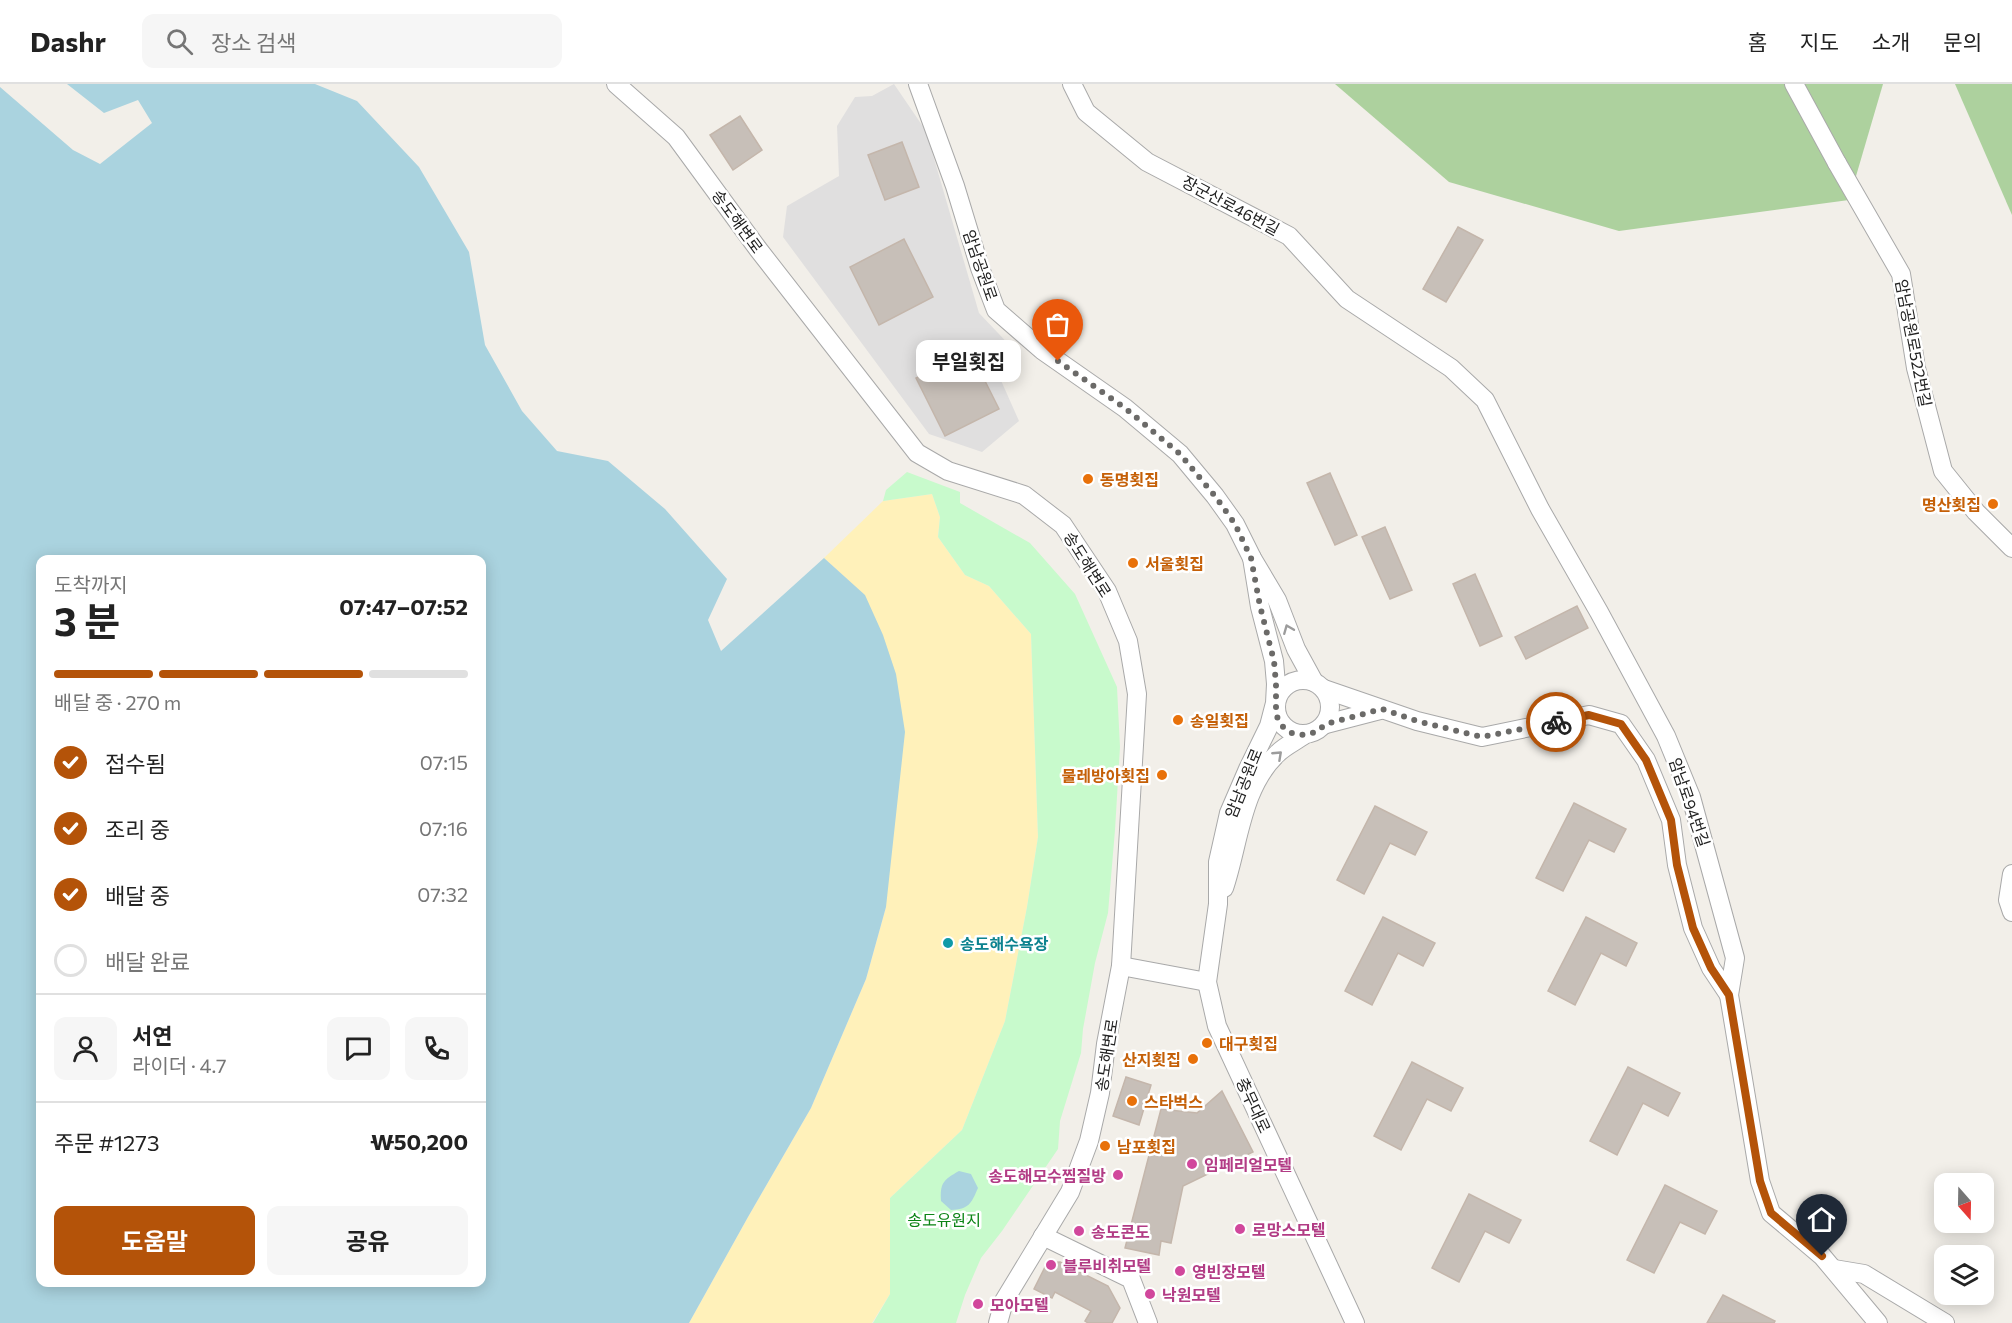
<!DOCTYPE html>
<html lang="ko">
<meta charset="utf-8">
<style>
body{margin:0;font-family:Commissioner,"Noto Sans KR",sans-serif;background:#f6f6f6;color:#222;height:100vh;display:flex;flex-direction:column;font-size:22px;white-space:nowrap}
*{box-sizing:border-box;margin:0}
p{font-size:20px;color:#767676}
.icon{flex:none;width:33px;height:33px;fill:none;stroke:currentColor;stroke-width:2;stroke-linecap:round;stroke-linejoin:round}
.map{position:relative;flex:1;overflow:hidden}
.details{position:absolute;left:36px;top:471px;width:450px;height:732px;display:flex;flex-direction:column;background:#fff;border-radius:12px;box-shadow:0 3px 15px #0003}
.details>*{flex:none}
.needle{width:39px;rotate:160deg}
.buttons{position:absolute;left:1934px;top:1089px;display:grid;gap:12px}
.buttons a{display:grid;place-items:center;width:60px;height:60px;border-radius:12px;background:#fff;box-shadow:0 3px 15px #0003;font-size:30px}
.pin{position:absolute;display:grid;place-items:center;width:51px;height:51px;color:#fff;margin:-62px -26px;border-radius:50% 50% 50% 0;rotate:-45deg;box-shadow:0 0 6px #0007}
.pin .icon{rotate:45deg}
.courier{position:absolute;display:grid;place-items:center;width:60px;height:60px;margin:-30px;border:4px solid #b45309;border-radius:50%;background:#fff;color:#222;box-shadow:0 2px 8px #0007}
.bubble{position:absolute;height:42px;border-radius:12px;background:#fff;box-shadow:0 3px 15px #0003;font-size:20px;font-weight:700;line-height:42px;text-align:center}
.summary em{font-style:normal;font-weight:700}
.summary div{display:flex;flex-direction:column-reverse}
.summary{display:flex;align-items:center;justify-content:space-between;height:102px;padding:0 18px}
h1{font-size:39px;font-weight:700;line-height:45px}
.bar{display:grid;grid-template-columns:repeat(4,1fr);gap:9px 6px;align-content:center;height:72px;padding:0 18px}
.bar i{height:8px;border-radius:4px;background:#e0e0e0}
.bar .active{background:#b45309}
.bar p{grid-column:span 4}
.line{display:flex;align-items:center;gap:15px;padding:0 18px;border-top:2px solid #e0e0e0}
.line div{flex:1}
.round{display:grid;place-items:center;flex:none;width:63px;height:63px;border-radius:12px;background:#f6f6f6}
ol{padding:0 18px;list-style:none}
li{display:flex;align-items:center;gap:18px;height:66px}
li p{margin-inline-start:auto}
li .icon{padding:6px;border-radius:50%;background:#b45309;color:#fff;stroke-width:4}
li:last-child{color:#767676}
li i{width:33px;height:33px;border:3px solid #e0e0e0;border-radius:50%}
.button{display:flex;gap:12px;margin-top:auto;padding:12px 18px}
.button a{flex:1;height:69px;border-radius:12px;background:#b45309;color:#fff;font-size:24px;font-weight:700;line-height:69px;text-align:center}
.button a+a{background:#f6f6f6;color:#222}
header{display:flex;align-items:center;gap:36px;box-sizing:border-box;height:84px;padding:0 30px;background:#fff;border-bottom:2px solid #e0e0e0}
header strong{font-size:28px}
nav{display:flex;gap:33px;margin-inline-start:auto;font-size:21px}
.search{width:420px;height:54px;background:#f6f6f6;display:flex;align-items:center;gap:15px;box-sizing:border-box;padding:0 21px;border-radius:12px;color:#767676;font-size:22px}
.map>svg:first-child{display:block}
</style>
<header>
<strong>Dashr</strong>
<div class="search"><svg class="icon" aria-label="search" viewBox="0 0 24 24"><circle cx="10" cy="10" r="6"/><path d="M15 15l6 6"/></svg>장소 검색</div>
<nav><a>홈</a><a>지도</a><a>소개</a><a>문의</a></nav>
</header>
<div class="map">
<svg width="2012" height="1239" viewBox="0 0 2012 1239">
<rect width="100%" height="100%" fill="#f2efe9"/>
<!-- residential -->
<path fill="#e0dfdf" d="M894,0L926,47L979,229L1017,269L999,292L1019,337L982,368L929,350L783,153L787,122L839,92L837,42L855,13L872,12Z"/>
<!-- forest -->
<g fill="#add19e">
<path d="M1335,0H1883L1849,116L1619,147L1449,98Z"/>
<path d="M1955,0H2012V131Z"/>
</g>
<!-- sand -->
<path fill="#fff1ba" d="M932,410L940,433L938,453L965,491L989,502L1031,550L1038,753L1027,823L1005,937L962,1046L890,1114V1210L872,1239H689L748,1133L811,1024L866,895L886,823L865,512L824,474L883,417Z"/>
<!-- park -->
<path fill="#c8facc" d="M907,388L960,408V419L1030,459L1075,510L1117,603L1120,663L1115,746L1108,829L1095,879L1083,945L1081,969L1060,1037L1058,1065L1002,1147L981,1174L965,1211L956,1239H873L890,1210V1114L962,1046L1005,937L1027,823L1038,753L1031,550L989,502L965,491L938,453L940,433L932,410L883,417L886,406Z"/>
<!-- water -->
<g fill="#aad3df" fill-rule="evenodd">
<path d="M67,0H315L357,17L419,83L469,168L485,261L522,327L557,367L608,377L665,425L727,495L708,536L721,567L824,474L865,511L883,551L896,590L905,648L886,823L866,895L811,1024L748,1133L689,1239H0V3L73,66L100,80L152,39L138,16L104,29ZM40,476H482V1198H40Z"/>
<path d="M959,1087L971,1090L978,1104C971,1120 969,1125 951,1126L941,1117C940,1099 943,1096 959,1087Z"/>
</g>
<!-- building -->
<g fill="#c7bfb8" stroke="#c4b6ab" stroke-width="1.5">
<path d="M740,32L762,66L733,86L710,51Z"/>
<path d="M902,58L919,103L885,116L868,71Z"/>
<path d="M1458,143L1483,156L1446,218L1423,205Z"/>
<path d="M904,155L933,213L879,241L850,183Z"/>
<path d="M970,267L999,325L945,352L916,294Z"/>
<path d="M1330,389L1357,451L1335,461L1307,399Z"/>
<path d="M1385,443L1412,506L1390,515L1362,453Z"/>
<path d="M1475,490L1502,552L1480,562L1453,500Z"/>
<path d="M1577,522L1588,544L1526,575L1515,553Z"/>
<path d="M1574,719L1626,745L1614,768L1589,756L1563,807L1536,794Z"/>
<path d="M1375,722L1427,748L1415,771L1390,759L1364,810L1337,796Z"/>
<path d="M1383,833L1435,859L1423,882L1398,869L1372,921L1345,907Z"/>
<path d="M1586,833L1637,859L1626,882L1601,869L1575,921L1548,907Z"/>
<path d="M1412,978L1463,1004L1451,1027L1427,1015L1401,1066L1374,1052Z"/>
<path d="M1628,983L1680,1009L1668,1032L1643,1019L1617,1071L1590,1057Z"/>
<path d="M1126,993L1151,1001L1139,1041L1113,1032Z"/>
<path d="M1222,1007L1253,1068L1183,1102L1171,1159L1161,1157L1159,1171L1125,1164L1161,1025L1197,1029Z"/>
<path d="M1665,1101L1717,1127L1705,1150L1680,1138L1654,1189L1627,1176Z"/>
<path d="M1469,1110L1521,1136L1509,1159L1485,1147L1459,1198L1432,1184Z"/>
<path d="M1060,1178L1108,1202L1120,1224L1112,1239H1088L1085,1237L1091,1227L1055,1208L1052,1214L1034,1205L1047,1179Z"/>
<path d="M1723,1211L1775,1237L1774,1239H1707Z"/>
</g>
<g fill="none" stroke-linecap="round" stroke-linejoin="round">
<!-- minor casing -->
<g stroke="#a9a9a9" stroke-width="20">
<g id="minor">
<path d="M616,0L676,53L758,165L917,369L948,387L1024,411L1063,441L1107,507L1128,557L1137,610L1121,882L1106,960L1100,1009L1089,1057L1070,1108L1004,1217L998,1239"/>
<path d="M918,0L955,102L980,184L996,226L1042,266L1125,324L1180,370L1215,412L1235,440L1252,474L1277,516L1296,565L1314,598"/>
<path d="M1072,0L1086,28L1147,78L1289,152L1347,215L1451,284L1485,316L1540,425L1599,528L1666,652L1691,713L1735,874L1729,911L1760,1097L1771,1129L1822,1172L1878,1239"/>
<path d="M1794,0L1837,79"/>
<path d="M1837,79L1901,190L1916,284L1943,387L1976,428L2012,464"/>
<path d="M1252,474L1260,523L1274,577L1276,600L1275,619L1269,642L1248,685L1229,729L1218,778V820L1207,898L1217,942L1355,1239"/>
<circle cx="1303" cy="623" r="27"/>
<path d="M1324,605L1417,637L1482,653L1589,631L1621,640L1646,676L1671,736L1677,781L1693,844L1711,884L1729,911"/>
<path d="M1326,640L1380,626"/>
<path d="M2012,790L2008,816L2012,828"/>
<path d="M1224,804C1239,760 1241,703 1278,669C1285,662 1296,657 1304,651"/>
<path d="M1121,882L1207,898"/>
<path d="M1043,1152L1131,1195L1148,1239"/>
<path d="M1834,1185L1864,1190L1945,1239"/>
</g>
</g>
<!-- minor -->
<use href="#minor" stroke="#fff" stroke-width="18"/>
</g>
<!-- one-way arrows -->
<defs><path id="oneway-chevron" d="M-2-3.5L2.5 0L-2 3.5" fill="none" stroke-width="1.6" stroke-linecap="round" stroke-linejoin="round" transform="scale(1.5)"/></defs>
<g stroke="#9c9c9c">
<use href="#oneway-chevron" transform="translate(1288 545) rotate(-112)"/>
<use href="#oneway-chevron" transform="translate(1278 671) rotate(-43)"/>
</g>
<g fill="none" stroke-linecap="round" stroke-linejoin="round">
<!-- done -->
<path stroke="#6b6a68" stroke-width="6" stroke-dasharray="0 10.8" d="M1058,277L1125,324L1180,370L1215,412L1235,440L1251,474L1260,522L1274,577L1276,600V631L1282,642L1292,649L1304,651L1316,648L1326,640L1382,625L1417,637L1482,653L1556,638"/>
<!-- route -->
<path stroke="#b45309" stroke-width="8" d="M1556,638L1589,631L1621,640L1646,676L1671,736L1677,781L1693,844L1711,884L1729,911L1760,1097L1771,1129L1822,1172"/>
</g>
<!-- markers -->
<g fill="#e8710a" stroke="#fff" stroke-width="2">
<circle cx="1088" cy="395" r="6"/>
<circle cx="1993" cy="420" r="6"/>
<circle cx="1133" cy="479" r="6"/>
<circle cx="1178" cy="636" r="6"/>
<circle cx="1162" cy="691" r="6"/>
<circle cx="1207" cy="959" r="6"/>
<circle cx="1193" cy="975" r="6"/>
<circle cx="1132" cy="1017" r="6"/>
<circle cx="1105" cy="1062" r="6"/>
</g>
<circle fill="#0f9aa8" stroke="#fff" stroke-width="2" cx="948" cy="859" r="6"/>
<g fill="#d1479c" stroke="#fff" stroke-width="2">
<circle cx="1192" cy="1080" r="6"/>
<circle cx="1118" cy="1091" r="6"/>
<circle cx="1240" cy="1145" r="6"/>
<circle cx="1079" cy="1147" r="6"/>
<circle cx="1051" cy="1181" r="6"/>
<circle cx="1180" cy="1187" r="6"/>
<circle cx="1150" cy="1210" r="6"/>
<circle cx="978" cy="1220" r="6"/>
</g>
<g text-anchor="middle" dominant-baseline="central" stroke-width="5" stroke-linejoin="round" paint-order="stroke">
<!-- street labels -->
<g font-size="16" fill="#222" stroke="#fff">
<text transform="translate(1231 121) rotate(28)">장군산로46번길</text>
<text transform="translate(738 137) rotate(54)">송도해변로</text>
<text transform="translate(981 181) rotate(71)">암남공원로</text>
<text transform="translate(1914 259) rotate(79)">암남공원로522번길</text>
<text transform="translate(1088 480) rotate(58)">송도해변로</text>
<text transform="translate(1243 699) rotate(-68)">암남공원로</text>
<text transform="translate(1690 718) rotate(71)">암남로94번길</text>
<text transform="translate(1106 971) rotate(-81)">송도해변로</text>
<text transform="translate(1254 1021) rotate(65)">충무대로</text>
</g>
<!-- food labels -->
<g font-size="16" font-weight="bold" fill="#c56008" stroke="#fff" text-anchor="start">
<text x="1100" y="395">동명횟집</text>
<text x="1981" y="420" text-anchor="end">명산횟집</text>
<text x="1145" y="479">서울횟집</text>
<text x="1190" y="636">송일횟집</text>
<text x="1150" y="691" text-anchor="end">물레방아횟집</text>
<text x="1219" y="959">대구횟집</text>
<text x="1181" y="975" text-anchor="end">산지횟집</text>
<text x="1144" y="1017">스타벅스</text>
<text x="1117" y="1062">남포횟집</text>
</g>
<!-- culture labels -->
<g font-size="16" font-weight="bold" fill="#0d838f" stroke="#fff" text-anchor="start">
<text x="960" y="859">송도해수욕장</text>
</g>
<!-- hotel labels -->
<g font-size="16" font-weight="bold" fill="#b23c85" stroke="#fff" text-anchor="start">
<text x="1204" y="1080">임페리얼모텔</text>
<text x="1106" y="1091" text-anchor="end">송도해모수찜질방</text>
<text x="1252" y="1145">로망스모텔</text>
<text x="1091" y="1147">송도콘도</text>
<text x="1063" y="1181">블루비취모텔</text>
<text x="1192" y="1187">영빈장모텔</text>
<text x="1162" y="1210">낙원모텔</text>
<text x="990" y="1220">모아모텔</text>
</g>
<!-- park labels -->
<g font-size="16" fill="#0c8416" stroke="#fff">
<text x="944" y="1135">송도유원지</text>
</g>
</g>
</svg>
<div class="buttons">
<a><svg class="needle" viewBox="-14 -14 28 28"><path d="M0-13l5 13h-10z" fill="#e53935"/><path d="M0 13l5-13h-10z" fill="#767676"/></svg></a>
<a><svg class="icon" aria-label="layers" viewBox="0 0 24 24"><path d="M12 4l9 5-9 5-9-5zM3 14l9 5 9-5"/></svg></a>
</div>
<div class="pin" style="left:1058px;top:277px;background:#ea580c"><svg class="icon" aria-label="bag" viewBox="0 0 24 24"><path d="M5 8h14l-1 12H6zM9 8a3 3 0 0 1 6 0"/></svg></div>
<div class="pin" style="left:1822px;top:1172px;background:#1f2937"><svg class="icon" aria-label="home" viewBox="0 0 24 24"><path d="M3 11l9-7 9 7M6 9v11h12V9"/></svg></div>
<div class="courier" style="left:1556px;top:638px"><svg class="icon" aria-label="bike" viewBox="0 0 24 24"><circle cx="6" cy="16" r="4"/><circle cx="18" cy="16" r="4"/><path d="M6 16l4-8h5l3 8M10 8l3 8H6M13 5h3"/></svg></div>
<div class="bubble" style="left:916px;top:256px;width:105px">부일횟집</div>
<section class="details">
<div class="summary"><div><h1>3 분</h1><p>도착까지</p></div><em>07:47–07:52</em></div>
<div class="bar"><i class="active"></i><i class="active"></i><i class="active"></i><i></i><p>배달 중 · 270 m</p></div>
<ol>
<li><svg class="icon" aria-label="check" viewBox="0 0 24 24"><path d="M5 12l5 5 9-10"/></svg>접수됨<p>07:15</p></li>
<li><svg class="icon" aria-label="check" viewBox="0 0 24 24"><path d="M5 12l5 5 9-10"/></svg>조리 중<p>07:16</p></li>
<li><svg class="icon" aria-label="check" viewBox="0 0 24 24"><path d="M5 12l5 5 9-10"/></svg>배달 중<p>07:32</p></li>
<li><i></i>배달 완료</li>
</ol>
<div class="line" style="height:108px"><a class="round"><svg class="icon" aria-label="person" viewBox="0 0 24 24"><circle cx="12" cy="8" r="4"/><path d="M4 21q1-7 8-7t8 7"/></svg></a><div><b>서연</b><p>라이더 · 4.7</p></div><a class="round"><svg class="icon" aria-label="chat" viewBox="0 0 24 24"><path d="M4 5h16v11H9l-5 4z"/></svg></a><a class="round"><svg class="icon" aria-label="phone" viewBox="0 0 24 24"><path d="M5 4h4l2 5-3 2q2 4 5 5l2-3 5 2v4C11 20 4 13 5 4z"/></svg></a></div>
<div class="line" style="height:78px"><div>주문 #1273</div><b>₩50,200</b></div>
<div class="button"><a>도움말</a><a>공유</a></div>
</section>
</div>
